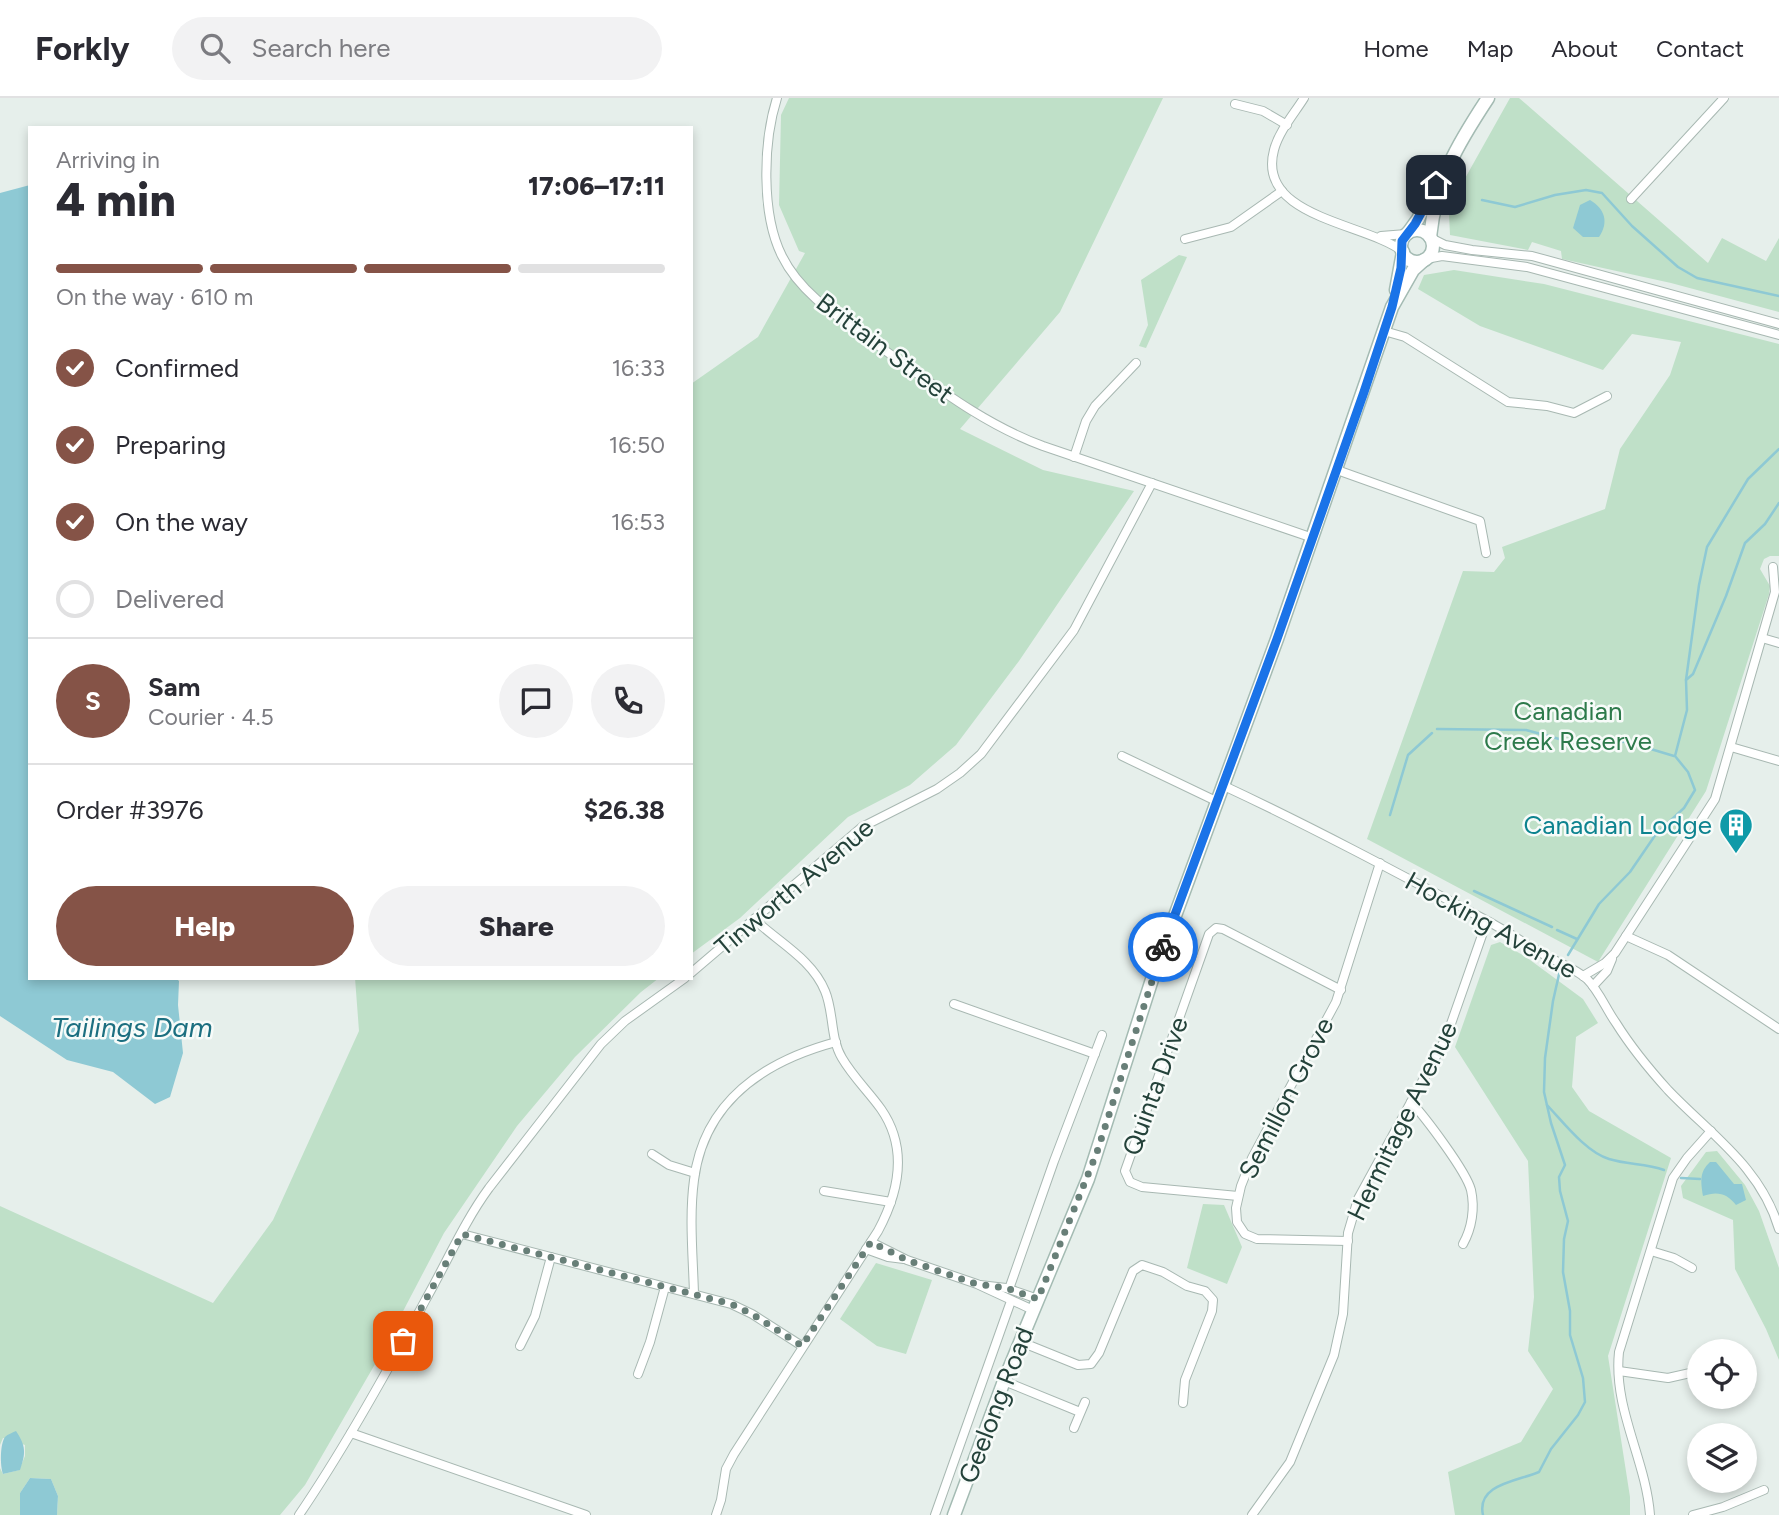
<!DOCTYPE html>
<meta charset="utf-8">
<style>
body{margin:0;font-family:Figtree,sans-serif;background:#f2f2f3;color:#2b2b33;height:100vh;display:flex;flex-direction:column;font-size:26px;white-space:nowrap}
*{box-sizing:border-box;margin:0}
p{font-size:23px;color:#7c7c81}
.icon{flex:none;width:38px;height:38px;fill:none;stroke:currentColor;stroke-width:2;stroke-linecap:round;stroke-linejoin:round}
.map{position:relative;flex:1;overflow:hidden}
.details{position:absolute;left:28px;top:28px;width:665px;height:854px;display:flex;flex-direction:column;background:#fff;border-radius:0px;box-shadow:0 4px 10px #0003}
.details>*{flex:none}
.tools{position:absolute;left:1687px;top:1241px;display:grid;gap:14px}
.tools a{display:grid;place-items:center;width:70px;height:70px;border-radius:50%;background:#fff;box-shadow:0 4px 10px #0003;font-size:35px}
.pin{position:absolute;display:grid;place-items:center;width:60px;height:60px;color:#fff;margin:-30px;border-radius:14px;box-shadow:0 4px 10px #0006}
.courier{position:absolute;display:grid;place-items:center;width:70px;height:70px;margin:-35px;border:5px solid #1a73e8;border-radius:50%;background:#fff;color:#222;box-shadow:0 2px 9px #0007}
.head em{font-style:normal;font-weight:800}
.head div{display:flex;flex-direction:column-reverse}
.head{display:flex;align-items:center;justify-content:space-between;height:119px;padding:0 28px}
h1{font-size:46px;font-weight:800;line-height:52px}
.bar{display:grid;grid-template-columns:repeat(4,1fr);gap:10px 7px;align-content:center;height:84px;padding:0 28px}
.bar i{height:9px;border-radius:5px;background:#e1e1e2}
.bar .active{background:#855347}
.bar p{grid-column:span 4}
.line{display:flex;align-items:center;gap:18px;padding:0 28px;border-top:2px solid #e1e1e2}
.line div{flex:1}
.round{display:grid;place-items:center;flex:none;width:74px;height:74px;border-radius:37px;background:#f2f2f3}
ol{padding:0 28px;list-style:none}
li{display:flex;align-items:center;gap:21px;height:77px}
li p{margin-inline-start:auto}
li .icon{padding:7px;border-radius:50%;background:#855347;color:#fff;stroke-width:4}
li:last-child{color:#7c7c81}
li i{width:38px;height:38px;border:4px solid #e1e1e2;border-radius:50%}
.primary-button{display:flex;gap:14px;margin-top:auto;padding:14px 28px}
.primary-button a{flex:1;height:80px;border-radius:42px;background:#855347;color:#fff;font-size:28px;font-weight:800;line-height:80px;text-align:center}
.primary-button a+a{background:#f2f2f3;color:#2b2b33}
header{display:flex;align-items:center;gap:42px;box-sizing:border-box;height:98px;padding:0 35px;background:#fff;border-bottom:2px solid #e1e1e2}
header strong{font-size:33px}
nav{display:flex;gap:38px;margin-inline-start:auto;font-size:24px}
.search{width:490px;height:63px;background:#f2f2f3;display:flex;align-items:center;gap:18px;box-sizing:border-box;padding:0 24px;border-radius:38px;color:#7c7c81;font-size:26px}
.map>svg:first-child{display:block}
</style>
<header>
<strong>Forkly</strong>
<div class="search"><svg class="icon" aria-label="search" viewBox="0 0 24 24"><circle cx="10" cy="10" r="6"/><path d="M15 15l6 6"/></svg>Search here</div>
<nav><a>Home</a><a>Map</a><a>About</a><a>Contact</a></nav>
</header>
<div class="map">
<svg width="1779" height="1417" viewBox="0 0 1779 1417">
<rect width="100%" height="100%" fill="#e6efeb"/>
<!-- green -->
<g fill="#bfe0c8">
<path d="M789,0H1163L1060,214L960,331L1043,372L1134,393L1019,563L956,647L910,687L848,719L740,820L691,856V286L758,239L805,155L799,153L779,107L781,17Z"/>
<path d="M1510,0H1519L1708,165L1722,140L1766,163L1779,140V214L1671,185L1562,161L1561,153L1532,144L1528,152L1450,137L1449,116L1454,100Z"/>
<path d="M1179,157L1187,159L1146,250L1139,248L1148,227L1141,182Z"/>
<path d="M1454,172L1544,186L1779,246V458H1770L1764,461L1760,471L1770,488L1769,496L1706,693L1598,864L1367,741L1463,473L1494,474L1505,460L1502,449L1605,411L1620,351L1670,277L1681,244L1632,236L1603,272L1480,228L1418,191L1424,177Z"/>
<path d="M1500,844L1526,859L1583,901L1598,925L1576,939L1572,989L1589,1013L1671,1060L1608,1258L1630,1399V1417H1455L1448,1374L1521,1344L1553,1291L1528,1253L1534,1199L1528,1063L1455,949L1491,847Z"/>
<path d="M355,880H659L641,894L575,959L517,1028L444,1135L378,1261L305,1387L280,1417H57L58,1398L51,1381L30,1380L20,1395V1417H0V1370L3,1376L19,1372L25,1358V1347L3,1340L0,1347V1108L213,1205L273,1122L359,933Z"/>
<path d="M1717,1053L1745,1087L1759,1113L1779,1170V1262L1766,1231L1735,1171L1733,1122L1683,1100L1681,1088L1706,1054Z"/>
<path d="M1203,1106L1224,1107L1242,1149L1227,1186L1187,1170Z"/>
<path d="M876,1165L932,1182L906,1256L877,1248L840,1221Z"/>
</g>
<!-- water -->
<g fill="#8ec9d4">
<path d="M30,87V880H176L179,883L178,907L183,955L170,999L155,1006L113,974L67,962L0,918V95Z"/>
<path d="M1590,102C1605,111 1609,124 1599,139H1583L1573,130L1580,107Z"/>
<path d="M1710,1064H1716L1734,1086H1742L1746,1102L1736,1107C1727,1095 1717,1093 1703,1098C1701,1084 1699,1074 1710,1064Z"/>
<path d="M16,1333C26,1348 26,1355 20,1372L3,1376C0,1367 0,1346 5,1339C8,1336 12,1335 16,1333Z"/>
<path d="M30,1380L51,1381L58,1398L57,1417H20V1395Z"/>
</g>
<g fill="none" stroke-linecap="round" stroke-linejoin="round">
<!-- stream -->
<g stroke="#8ec9d4" stroke-width="2.5">
<path d="M1482,102L1515,109L1555,97L1586,92L1602,95L1632,128L1678,169L1697,180L1779,198"/>
<path d="M1686,582L1699,487L1707,449L1748,381L1779,351"/>
<path d="M1437,631L1526,632L1563,642L1627,644"/>
<path d="M1634,646L1674,658"/>
<path d="M1390,717L1408,657L1432,635"/>
<path d="M1474,793L1552,829"/>
<path d="M1557,832L1577,841"/>
<path d="M1568,857L1599,806L1630,774L1656,736L1684,710L1695,692L1688,674L1675,658L1687,612L1686,582L1693,576L1726,498L1745,445L1765,426L1779,405"/>
<path d="M1547,1007C1563,1024 1586,1054 1609,1061C1628,1067 1646,1065 1664,1072"/>
<path d="M1681,1080L1700,1081"/>
<path d="M1483,1417C1476,1386 1518,1383 1539,1374L1551,1351L1578,1317L1585,1304L1583,1280L1570,1237V1213L1563,1174L1564,1141L1568,1123L1560,1093L1559,1079L1565,1067L1551,1025L1544,994L1545,960L1553,903L1560,872"/>
</g>
<!-- minor casing -->
<g stroke="#a8b8b2" stroke-width="10">
<g id="minor">
<path d="M777,0C763,44 761,116 782,158C802,199 847,224 883,251C934,287 983,326 1043,348L1313,440"/>
<path d="M1304,0C1294,16 1279,33 1274,52C1256,119 1365,125 1402,153"/>
<path d="M1235,6L1263,13L1287,27"/>
<path d="M1631,101L1724,0"/>
<path d="M1381,138L1406,136"/>
<path d="M1431,140L1445,147L1472,152L1532,158L1779,226"/>
<path d="M1185,141L1231,129L1282,93"/>
<path d="M1426,161L1442,158L1527,169L1779,237"/>
<path d="M1384,233L1405,239L1508,304L1547,308L1574,315L1607,298"/>
<path d="M1074,359L1086,323L1095,308L1136,265"/>
<path d="M1337,372L1480,423L1486,455"/>
<path d="M1762,540L1779,545"/>
<path d="M1731,649L1779,663"/>
<path d="M1122,658L1216,703"/>
<path d="M1222,687C1310,728 1396,774 1482,820C1505,832 1527,847 1550,860C1562,866 1577,872 1587,881C1599,893 1606,911 1616,925C1631,949 1649,971 1668,992C1710,1036 1761,1069 1779,1131"/>
<path d="M1626,838L1668,857L1779,931"/>
<path d="M691,875L862,729L937,691L960,675L981,656L1074,532L1152,385"/>
<path d="M1583,878L1605,865L1615,855L1715,701L1775,494L1773,469"/>
<path d="M1593,888L1607,873L1612,861"/>
<path d="M954,906L1095,956"/>
<path d="M1411,1004C1425,1019 1466,1073 1471,1092C1475,1110 1472,1130 1463,1146"/>
<path d="M652,1056L669,1067L695,1075"/>
<path d="M824,1093L891,1104"/>
<path d="M1238,1098L1142,1089L1130,1084L1125,1073L1209,836L1216,830L1223,831L1341,892"/>
<path d="M462,1136L731,1206L752,1216L802,1248"/>
<path d="M1348,1143L1257,1141L1245,1136L1237,1124L1236,1110L1241,1088L1252,1060L1336,904L1380,765"/>
<path d="M871,1144L907,1162L977,1186L1033,1212"/>
<path d="M866,1151L888,1159L904,1161"/>
<path d="M1651,1153L1674,1160L1692,1170"/>
<path d="M980,1187L1006,1190L1038,1201"/>
<path d="M1009,1191L1054,1063L1102,937"/>
<path d="M694,1196C693,1159 689,1119 694,1082C704,1003 765,963 836,944"/>
<path d="M1021,1244L1078,1267L1091,1266L1099,1255L1133,1173L1142,1167L1163,1174L1187,1188L1205,1193L1213,1202L1212,1213L1185,1282L1183,1305"/>
<path d="M520,1248L535,1218L551,1159"/>
<path d="M1619,1273L1668,1280L1699,1273"/>
<path d="M638,1276L650,1244L665,1189"/>
<path d="M1004,1283L1080,1314"/>
<path d="M1074,1330L1085,1304"/>
<path d="M351,1335L586,1417"/>
<path d="M299,1417C346,1348 387,1274 426,1201C447,1164 464,1124 489,1090L601,946L625,923L685,880"/>
<path d="M716,1417L721,1402L726,1371L734,1356L878,1133C899,1094 908,1050 881,1011C869,994 853,979 842,960C830,940 834,914 825,893C812,861 778,844 754,821"/>
<path d="M935,1417L1011,1203"/>
<path d="M1252,1417L1290,1364L1334,1257L1343,1216L1348,1135L1358,1101L1446,940L1487,823"/>
<path d="M1650,1417C1646,1362 1613,1311 1619,1254L1673,1080L1687,1060L1711,1033"/>
<path d="M1693,1417L1723,1409L1764,1392"/>
</g>
</g>
<!-- secondary casing -->
<g stroke="#a4bbb3" stroke-width="15">
<g id="secondary">
<circle cx="1417" cy="148" r="16"/>
<path d="M1408,135L1418,121L1435,88"/>
<path d="M1430,139C1436,82 1457,47 1488,0"/>
<path d="M1396,192L1403,154"/>
<path d="M954,1417L1004,1283L1088,1081L1155,872L1277,541L1392,209L1413,172L1424,162"/>
</g>
</g>
<!-- minor -->
<use href="#minor" stroke="#fff" stroke-width="8"/>
<!-- secondary -->
<use href="#secondary" stroke="#fff" stroke-width="12"/>
</g>
<g fill="none" stroke-linecap="round" stroke-linejoin="round">
<!-- done -->
<path stroke="#687f78" stroke-width="7" stroke-dasharray="0 12.6" d="M403,1243L462,1136L731,1206L752,1216L802,1248L871,1144L907,1162L976,1186L1006,1190L1038,1201L1097,1054L1163,849"/>
<!-- route -->
<path stroke="#1a73e8" stroke-width="9" d="M1163,849L1277,541L1364,294L1392,209L1401,170L1402,143L1415,126L1436,87"/>
</g>
<!-- icons -->
<defs>
<g id="building-pin" transform="scale(1.75)"><path d="M0 17L-7.5 6A9.5 9.5 0 1 1 7.5 6Z" fill="#0f9aa8" stroke="#f7fbf9"/><path d="M-4-6H4V6H1V3H-1V6H-4ZM-2.5-4.3h1.7v1.8h-1.7ZM.8-4.3h1.7v1.8H.8ZM-2.5-1h1.7V.8h-1.7ZM.8-1h1.7V.8H.8Z" fill="#fff"/></g>
</defs>
<g fill-rule="evenodd">
<use href="#building-pin" x="1736" y="727"/>
</g>
<g text-anchor="middle" dominant-baseline="central" stroke-width="5" stroke-linejoin="round" paint-order="stroke">
<!-- street labels -->
<g font-size="26" fill="#24423a" stroke="#f7fbf9">
<text transform="translate(885 250) rotate(37)">Brittain Street</text>
<text transform="translate(794 789) rotate(-40)">Tinworth Avenue</text>
<text transform="translate(1491 827) rotate(29)">Hocking Avenue</text>
<text transform="translate(1155 988) rotate(-70)">Quinta Drive</text>
<text transform="translate(1286 1000) rotate(-63)">Semillon Grove</text>
<text transform="translate(1402 1023) rotate(-64)">Hermitage Avenue</text>
<text transform="translate(996 1307) rotate(-69)">Geelong Road</text>
</g>
<!-- park labels -->
<g font-size="26" fill="#2d7a4b" stroke="#f7fbf9">
<text x="1568" y="613">Canadian<tspan x="1568" dy="30">Creek Reserve</tspan></text>
</g>
<!-- culture labels -->
<g font-size="26" fill="#0d838f" stroke="#f7fbf9" text-anchor="end">
<text x="1712" y="727">Canadian Lodge</text>
</g>
<!-- water labels -->
<g font-size="28" font-style="italic" fill="#1c6f80" stroke="#f7fbf9">
<text x="132" y="929">Tailings Dam</text>
</g>
</g>
</svg>
<div class="tools">
<a><svg class="icon" aria-label="locate" viewBox="0 0 24 24"><circle cx="12" cy="12" r="6"/><path d="M12 2v4M12 18v4M2 12h4M18 12h4"/></svg></a>
<a><svg class="icon" aria-label="layers" viewBox="0 0 24 24"><path d="M12 4l9 5-9 5-9-5zM3 14l9 5 9-5"/></svg></a>
</div>
<div class="pin" style="left:403px;top:1243px;background:#ea580c"><svg class="icon" aria-label="bag" viewBox="0 0 24 24"><path d="M5 8h14l-1 12H6zM9 8a3 3 0 0 1 6 0"/></svg></div>
<div class="pin" style="left:1436px;top:87px;background:#1f2937"><svg class="icon" aria-label="home" viewBox="0 0 24 24"><path d="M3 11l9-7 9 7M6 9v11h12V9"/></svg></div>
<div class="courier" style="left:1163px;top:849px"><svg class="icon" aria-label="bike" viewBox="0 0 24 24"><circle cx="6" cy="16" r="4"/><circle cx="18" cy="16" r="4"/><path d="M6 16l4-8h5l3 8M10 8l3 8H6M13 5h3"/></svg></div>
<section class="details">
<div class="head"><div><h1>4 min</h1><p>Arriving in</p></div><em>17:06–17:11</em></div>
<div class="bar"><i class="active"></i><i class="active"></i><i class="active"></i><i></i><p>On the way · 610 m</p></div>
<ol>
<li><svg class="icon" aria-label="check" viewBox="0 0 24 24"><path d="M5 12l5 5 9-10"/></svg>Confirmed<p>16:33</p></li>
<li><svg class="icon" aria-label="check" viewBox="0 0 24 24"><path d="M5 12l5 5 9-10"/></svg>Preparing<p>16:50</p></li>
<li><svg class="icon" aria-label="check" viewBox="0 0 24 24"><path d="M5 12l5 5 9-10"/></svg>On the way<p>16:53</p></li>
<li><i></i>Delivered</li>
</ol>
<div class="line" style="height:126px"><b class="round" style="background:#855347;color:#fff">S</b><div><b>Sam</b><p>Courier · 4.5</p></div><a class="round"><svg class="icon" aria-label="chat" viewBox="0 0 24 24"><path d="M4 5h16v11H9l-5 4z"/></svg></a><a class="round"><svg class="icon" aria-label="phone" viewBox="0 0 24 24"><path d="M5 4h4l2 5-3 2q2 4 5 5l2-3 5 2v4C11 20 4 13 5 4z"/></svg></a></div>
<div class="line" style="height:91px"><div>Order #3976</div><b>$26.38</b></div>
<div class="primary-button"><a>Help</a><a>Share</a></div>
</section>
</div>
